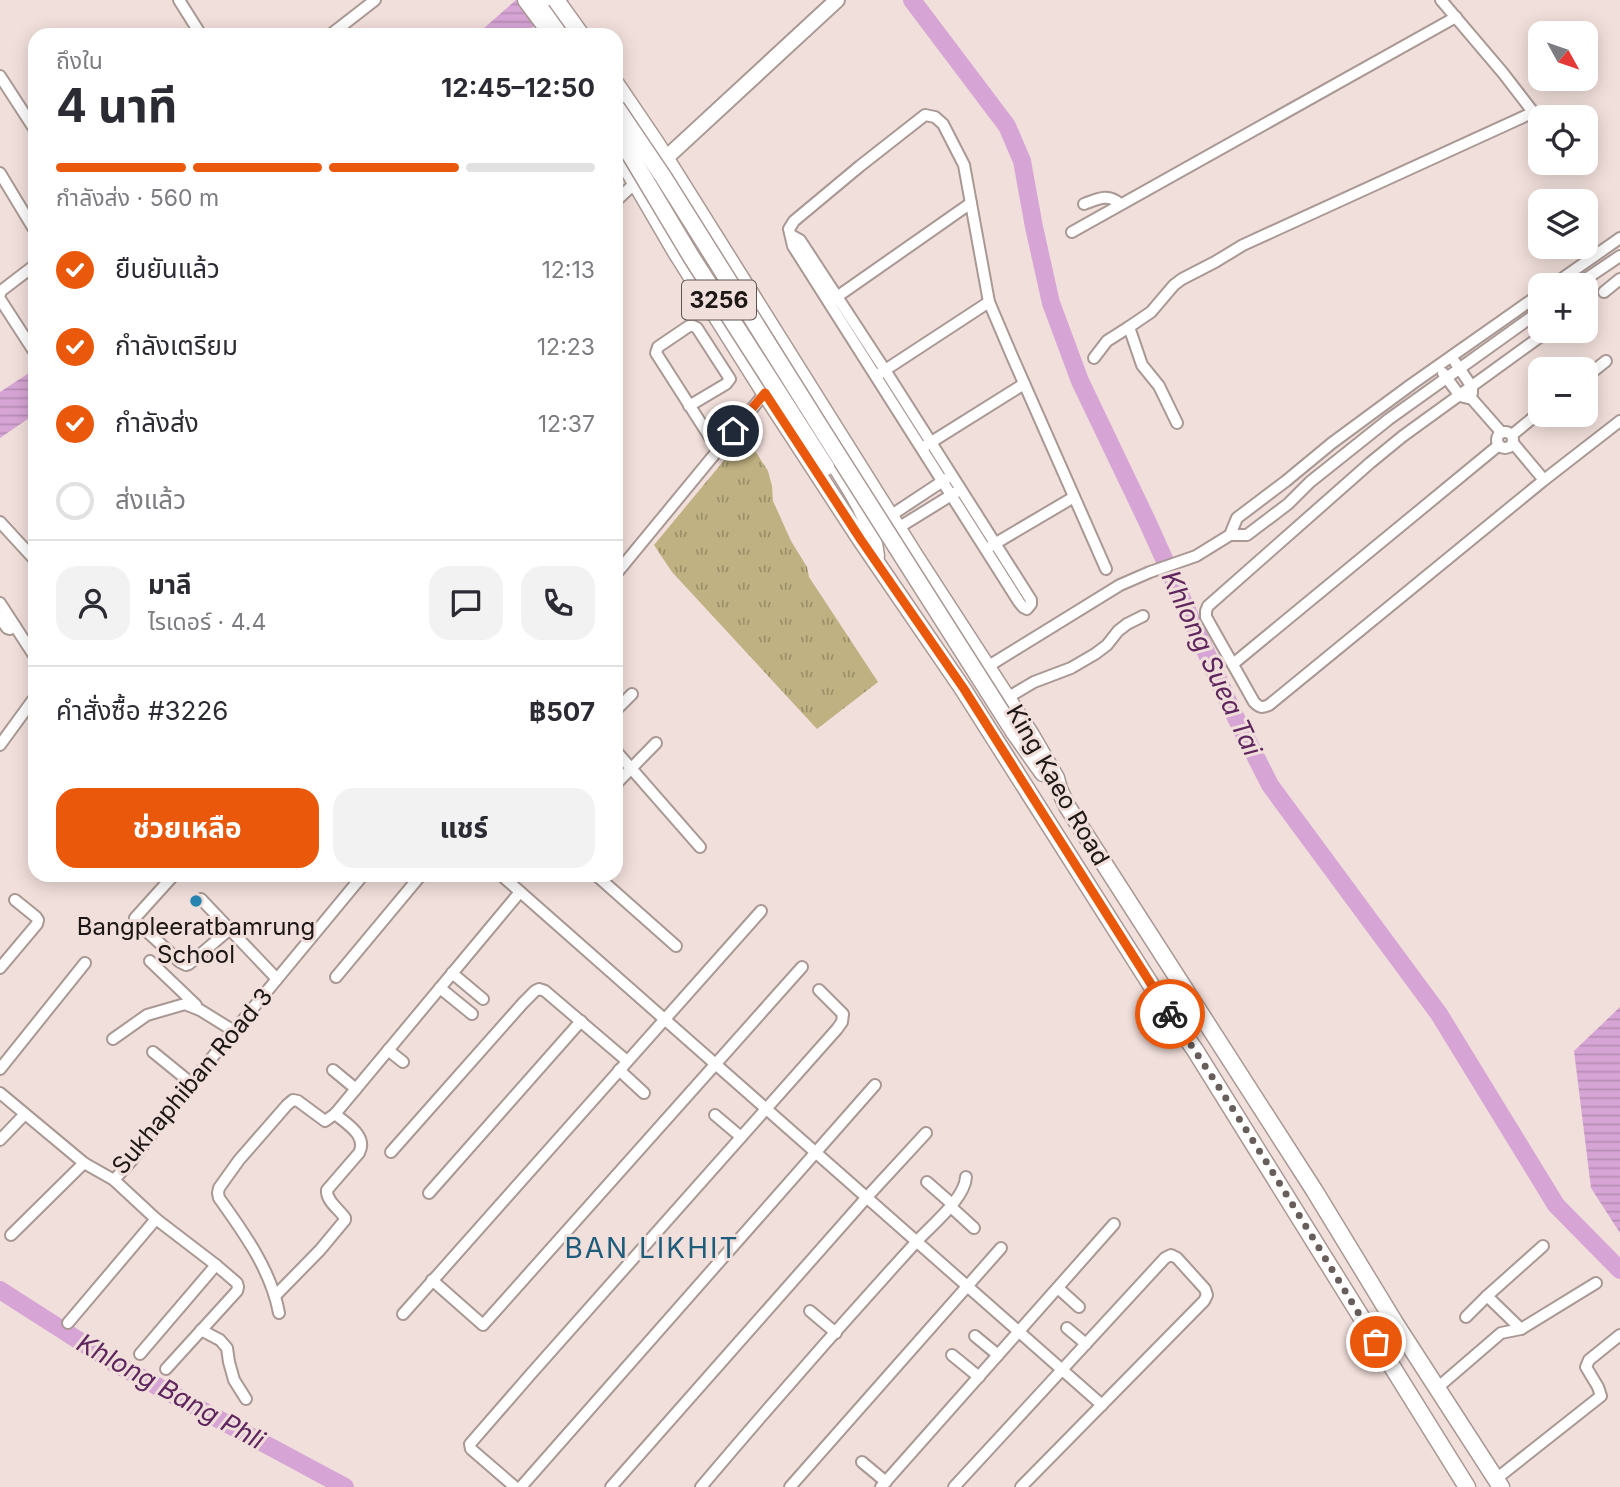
<!DOCTYPE html>
<html lang="th">
<meta charset="utf-8">
<style>
body{margin:0;font-family:Inter,"Noto Sans Thai",sans-serif;background:#f2f2f3;color:#2b2b33;height:100vh;display:flex;flex-direction:column;font-size:26px;white-space:nowrap}
*{box-sizing:border-box;margin:0}
p{font-size:23px;color:#7c7c81}
.icon{flex:none;width:38px;height:38px;fill:none;stroke:currentColor;stroke-width:2;stroke-linecap:round;stroke-linejoin:round}
.map{position:relative;flex:1;overflow:hidden}
.details{position:absolute;left:28px;top:28px;width:595px;height:854px;display:flex;flex-direction:column;background:#fff;border-radius:21px;box-shadow:0 4px 18px #0003}
.details>*{flex:none}
.needle{width:46px;rotate:130deg}
.tools{position:absolute;left:1528px;top:21px;display:grid;gap:14px}
.tools a{display:grid;place-items:center;width:70px;height:70px;border-radius:14px;background:#fff;box-shadow:0 4px 18px #0003;font-size:35px}
.pin{position:absolute;display:grid;place-items:center;width:60px;height:60px;color:#fff;margin:-30px;border:4px solid #fff;border-radius:50%;box-shadow:0 2px 7px #0007}
.courier{position:absolute;display:grid;place-items:center;width:70px;height:70px;margin:-35px;border:5px solid #ea580c;border-radius:50%;background:#fff;color:#222;box-shadow:0 2px 9px #0007}
.headline em{font-style:normal;font-weight:700}
.headline div{display:flex;flex-direction:column-reverse}
.headline{display:flex;align-items:center;justify-content:space-between;height:119px;padding:0 28px}
h1{font-size:46px;font-weight:700;line-height:52px}
.bar{display:grid;grid-template-columns:repeat(4,1fr);gap:10px 7px;align-content:center;height:84px;padding:0 28px}
.bar i{height:9px;border-radius:5px;background:#e1e1e2}
.bar .on{background:#ea580c}
.bar p{grid-column:span 4}
.line{display:flex;align-items:center;gap:18px;padding:0 28px;border-top:2px solid #e1e1e2}
.line div{flex:1}
.round{display:grid;place-items:center;flex:none;width:74px;height:74px;border-radius:21px;background:#f2f2f3}
ol{padding:0 28px;list-style:none}
li{display:flex;align-items:center;gap:21px;height:77px}
li p{margin-inline-start:auto}
li .icon{padding:7px;border-radius:50%;background:#ea580c;color:#fff;stroke-width:4}
li:last-child{color:#7c7c81}
li i{width:38px;height:38px;border:4px solid #e1e1e2;border-radius:50%}
.cta{display:flex;gap:14px;margin-top:auto;padding:14px 28px}
.cta a{flex:1;height:80px;border-radius:21px;background:#ea580c;color:#fff;font-size:28px;font-weight:700;line-height:80px;text-align:center}
.cta a+a{background:#f2f2f3;color:#2b2b33}
.map>svg:first-child{display:block}
</style>
<div class="map">
<svg width="1620" height="1487" viewBox="0 0 1620 1487">
<defs>
<pattern id="grass-tufts" width="24" height="20" patternUnits="userSpaceOnUse" patternTransform="scale(1.75)"><rect width="24" height="20" fill="#c0b182"/><path d="M3 7l-1-3M5 7V3M7 7l1-3M15 17l-1-3M17 17v-4M19 17l1-3" fill="none" stroke="#9b8f69"/></pattern>
<pattern id="water-rules" width="6" height="5" patternUnits="userSpaceOnUse" patternTransform="scale(1.75)"><rect width="6" height="5" fill="#d7a5d5"/><path d="M0 2.5h6" fill="none" stroke="#b88db6"/></pattern>
</defs>
<rect width="100%" height="100%" fill="#f1dfdb"/>
<!-- grass -->
<path fill="url(#grass-tufts)" d="M745,435L768,471L772,486L773,501L791,541L807,567L809,577L878,682L817,729L672,572L654,545Z"/>
<!-- water -->
<g fill="url(#water-rules)">
<path d="M516,0H569L522,35H476Z"/>
<path d="M35,369V414L0,438V392Z"/>
<path d="M1620,1007V1233L1591,1188L1574,1051Z"/>
</g>
<g fill="none" stroke-linecap="round" stroke-linejoin="round">
<!-- river -->
<g stroke="#d7a5d5" stroke-width="18">
<path d="M912,0L1007,126L1022,161L1034,227L1051,303L1080,381L1147,521L1231,708L1270,785L1439,1014L1556,1205L1620,1270"/>
<path d="M0,1290L114,1363L345,1487"/>
</g>
<!-- minor casing -->
<g stroke="#a99894" stroke-width="14">
<g id="minor">
<path d="M179,0L201,35"/>
<path d="M1441,0L1503,73L1540,121"/>
<path d="M330,35L375,0"/>
<path d="M0,76L35,130"/>
<path d="M0,173L35,231"/>
<path d="M616,201L635,183"/>
<path d="M1084,204C1098,199 1108,193 1120,204"/>
<path d="M1072,232L1456,17"/>
<path d="M791,235L800,240L885,370L1031,600V604L1027,609L1023,607L1019,602L793,246L789,229L794,221L860,166L925,115L935,117L943,124L964,165L989,302L1012,356L1106,569"/>
<path d="M1553,285L1620,238"/>
<path d="M1577,285L1620,256"/>
<path d="M1604,292L1620,279"/>
<path d="M0,294L1,291L35,265"/>
<path d="M0,299L35,353"/>
<path d="M831,301L971,203"/>
<path d="M1548,331L1403,436L1370,463L1208,606L1206,611V617L1254,702C1260,708 1262,708 1269,705L1544,480L1620,421"/>
<path d="M1094,358L1107,341L1129,327"/>
<path d="M1455,362L1472,387V393"/>
<path d="M1443,373L1460,396L1472,399L1501,432"/>
<path d="M879,374L989,302"/>
<path d="M1586,377L1606,361"/>
<path d="M689,406L726,384L730,379L697,328L693,326H689L658,347L656,353L718,450"/>
<path d="M1177,423L1159,386L1142,365L1129,327L1151,312L1174,285L1182,279L1215,262L1243,245L1534,112"/>
<circle cx="1505" cy="440" r="8"/>
<path d="M1512,435L1540,412"/>
<path d="M1513,443L1544,480"/>
<path d="M925,446L1024,384"/>
<path d="M890,516L946,479"/>
<path d="M0,522L35,560"/>
<path d="M898,528L958,491"/>
<path d="M1230,535L1237,518L1286,481L1332,443L1412,384L1540,294"/>
<path d="M991,546L1074,497"/>
<path d="M616,574L765,393"/>
<path d="M0,603L35,657"/>
<path d="M0,618L7,628L10,629L15,626"/>
<path d="M1233,664L1499,445"/>
<path d="M987,667L1120,585L1150,572L1196,556L1230,535H1247L1288,504L1310,482L1389,419L1540,311"/>
<path d="M1007,698L1034,682L1071,668L1095,654L1107,645L1118,631L1127,624L1143,616"/>
<path d="M616,710L632,694"/>
<path d="M0,745L35,697"/>
<path d="M616,751L700,847"/>
<path d="M616,784L656,743"/>
<path d="M501,875L1102,1405"/>
<path d="M596,875L676,946"/>
<path d="M172,877L135,918L138,923L180,962L186,965L189,964L230,929"/>
<path d="M201,899L277,979"/>
<path d="M150,961L196,1005"/>
<path d="M0,968L37,924L38,920L36,917L15,900"/>
<path d="M452,973L483,999"/>
<path d="M336,977L421,875"/>
<path d="M440,988L472,1014"/>
<path d="M113,1039L147,1015L185,1004L200,1010L234,1031"/>
<path d="M388,1050L403,1062"/>
<path d="M153,1052L191,1083"/>
<path d="M0,1069L85,963"/>
<path d="M333,1070L356,1089"/>
<path d="M619,1070L644,1093"/>
<path d="M0,1093L84,1163L114,1180L156,1219L216,1265L237,1283L238,1287L237,1291L166,1369"/>
<path d="M715,1115L741,1137"/>
<path d="M0,1140L25,1114"/>
<path d="M391,1152L523,1003L535,991L539,989L545,991L627,1061"/>
<path d="M114,1180L132,1160L191,1083L363,875"/>
<path d="M927,1182L952,1204"/>
<path d="M429,1193L581,1021"/>
<path d="M950,1206L974,1228"/>
<path d="M11,1235L84,1163"/>
<path d="M432,1280L483,1325L802,967"/>
<path d="M1058,1288L1079,1307"/>
<path d="M276,1295L320,1250L345,1220V1218C339,1209 326,1201 327,1190L359,1153C368,1136 347,1124 335,1114"/>
<path d="M1487,1296L1521,1329"/>
<path d="M810,1311L836,1333"/>
<path d="M279,1313C271,1270 244,1233 219,1198L218,1193L219,1188L239,1160L287,1105L293,1100L298,1101L325,1121L335,1114L520,892"/>
<path d="M403,1314L761,911"/>
<path d="M1466,1317L1487,1296L1543,1246"/>
<path d="M68,1323L156,1219"/>
<path d="M1067,1328L1086,1344"/>
<path d="M201,1330L220,1340L227,1348L229,1362L234,1380L246,1399"/>
<path d="M975,1336L998,1355"/>
<path d="M140,1354L216,1265"/>
<path d="M952,1355L979,1377"/>
<path d="M1436,1389L1501,1333L1521,1329L1596,1283"/>
<path d="M862,1462L886,1482"/>
<path d="M1496,1479L1601,1396L1598,1387L1586,1367L1589,1360L1620,1335"/>
<path d="M515,1487L471,1449L470,1444L530,1375L837,1029L842,1022L843,1014L819,990"/>
<path d="M521,1487L875,1085"/>
<path d="M611,1487L867,1197L926,1133"/>
<path d="M701,1487C772,1403 845,1320 919,1239C933,1224 965,1198 966,1177"/>
<path d="M790,1487L1001,1248"/>
<path d="M881,1487L1114,1224"/>
<path d="M954,1487L1165,1258L1171,1255L1177,1258L1205,1289L1207,1295L1204,1301L1021,1487"/>
</g>
</g>
<!-- secondary casing -->
<g stroke="#a99894" stroke-width="18">
<path id="secondary" d="M666,158L837,0"/>
</g>
<!-- primary casing -->
<g stroke="#a99894" stroke-width="19">
<g id="primary">
<path d="M526,0L552,35"/>
<path d="M541,0L566,35"/>
<path d="M616,84L656,143L915,556L1031,735L1056,778L1059,789L1067,806L1314,1190L1395,1323L1501,1487"/>
<path d="M616,149L676,252L765,393L861,540L963,689L1165,1007L1195,1050L1467,1487"/>
<path d="M832,460C851,490 872,519 876,556"/>
<path d="M1014,732L1043,773"/>
</g>
</g>
<!-- minor -->
<use href="#minor" stroke="#fff" stroke-width="10"/>
<!-- secondary -->
<use href="#secondary" stroke="#fff" stroke-width="14"/>
<!-- primary -->
<use href="#primary" stroke="#fff" stroke-width="16"/>
<!-- primary-bridge casing -->
<g stroke="#a99894" stroke-width="19" stroke-linecap="butt">
<g id="primary-bridge">
<path d="M556,0L581,35"/>
<path d="M616,107L664,178L824,433L1014,732"/>
<path d="M616,131L692,258L826,467"/>
</g>
</g>
<!-- primary-bridge -->
<use href="#primary-bridge" stroke="#fff" stroke-width="16"/>
</g>
<g fill="none" stroke-linecap="round" stroke-linejoin="round">
<!-- done -->
<path stroke="#675d5b" stroke-width="7" stroke-dasharray="0 12.6" d="M1170,1014C1243,1120 1309,1232 1376,1342"/>
<!-- route -->
<path stroke="#ea580c" stroke-width="9" d="M733,431L765,393L861,540L964,689L1170,1014"/>
</g>
<!-- markers -->
<circle fill="#2885b2" stroke="#f1dfdb" stroke-width="2.5" cx="196" cy="901" r="7"/>
<g text-anchor="middle" dominant-baseline="central" stroke-width="6" stroke-linejoin="round" paint-order="stroke">
<!-- shield labels -->
<rect fill="#f1dfdb" stroke="#5d5351" stroke-width="2" x="682" y="280.5" width="74" height="39" rx="5"/>
<g font-size="23" font-weight="bold" fill="#1d1716">
<text x="719" y="300">3256</text>
</g>
<!-- street labels -->
<g font-size="24" fill="#1d1716" stroke="#f1dfdb">
<text transform="translate(1058 785) rotate(60)">King Kaeo Road</text>
<text transform="translate(192 1081) rotate(-50)">Sukhaphiban Road 3</text>
</g>
<!-- poi labels -->
<g font-size="24" fill="#1d1716" stroke="#f1dfdb">
<text x="196" y="926">Bangpleeratbamrung<tspan x="196" dy="28">School</tspan></text>
</g>
<!-- water labels -->
<g font-size="26" font-style="italic" fill="#5f255f" stroke="#f1dfdb">
<text transform="translate(1212 663) rotate(65)">Khlong Suea Tai</text>
<text transform="translate(171 1391) rotate(29)">Khlong Bang Phli</text>
</g>
<!-- quarter labels -->
<g font-size="28" letter-spacing="2" fill="#1d5c7b" stroke="#f1dfdb">
<text x="652" y="1248">BAN LIKHIT</text>
</g>
</g>
</svg>
<div class="tools">
<a><svg class="needle" viewBox="-14 -14 28 28"><path d="M0-13l5 13h-10z" fill="#e53935"/><path d="M0 13l5-13h-10z" fill="#7c7c81"/></svg></a>
<a><svg class="icon" aria-label="locate" viewBox="0 0 24 24"><circle cx="12" cy="12" r="6"/><path d="M12 2v4M12 18v4M2 12h4M18 12h4"/></svg></a>
<a><svg class="icon" aria-label="layers" viewBox="0 0 24 24"><path d="M12 4l9 5-9 5-9-5zM3 14l9 5 9-5"/></svg></a>
<a>+</a>
<a>−</a>
</div>
<div class="pin" style="left:1376px;top:1342px;background:#ea580c"><svg class="icon" aria-label="bag" viewBox="0 0 24 24"><path d="M5 8h14l-1 12H6zM9 8a3 3 0 0 1 6 0"/></svg></div>
<div class="pin" style="left:733px;top:431px;background:#1f2937"><svg class="icon" aria-label="home" viewBox="0 0 24 24"><path d="M3 11l9-7 9 7M6 9v11h12V9"/></svg></div>
<div class="courier" style="left:1170px;top:1014px"><svg class="icon" aria-label="bike" viewBox="0 0 24 24"><circle cx="6" cy="16" r="4"/><circle cx="18" cy="16" r="4"/><path d="M6 16l4-8h5l3 8M10 8l3 8H6M13 5h3"/></svg></div>
<section class="details">
<div class="headline"><div><h1>4 นาที</h1><p>ถึงใน</p></div><em>12:45–12:50</em></div>
<div class="bar"><i class="on"></i><i class="on"></i><i class="on"></i><i></i><p>กำลังส่ง · 560 m</p></div>
<ol>
<li><svg class="icon" aria-label="check" viewBox="0 0 24 24"><path d="M5 12l5 5 9-10"/></svg>ยืนยันแล้ว<p>12:13</p></li>
<li><svg class="icon" aria-label="check" viewBox="0 0 24 24"><path d="M5 12l5 5 9-10"/></svg>กำลังเตรียม<p>12:23</p></li>
<li><svg class="icon" aria-label="check" viewBox="0 0 24 24"><path d="M5 12l5 5 9-10"/></svg>กำลังส่ง<p>12:37</p></li>
<li><i></i>ส่งแล้ว</li>
</ol>
<div class="line" style="height:126px"><a class="round"><svg class="icon" aria-label="person" viewBox="0 0 24 24"><circle cx="12" cy="8" r="4"/><path d="M4 21q1-7 8-7t8 7"/></svg></a><div><b>มาลี</b><p>ไรเดอร์ · 4.4</p></div><a class="round"><svg class="icon" aria-label="chat" viewBox="0 0 24 24"><path d="M4 5h16v11H9l-5 4z"/></svg></a><a class="round"><svg class="icon" aria-label="phone" viewBox="0 0 24 24"><path d="M5 4h4l2 5-3 2q2 4 5 5l2-3 5 2v4C11 20 4 13 5 4z"/></svg></a></div>
<div class="line" style="height:91px"><div>คำสั่งซื้อ #3226</div><b>฿507</b></div>
<div class="cta"><a>ช่วยเหลือ</a><a>แชร์</a></div>
</section>
</div>
